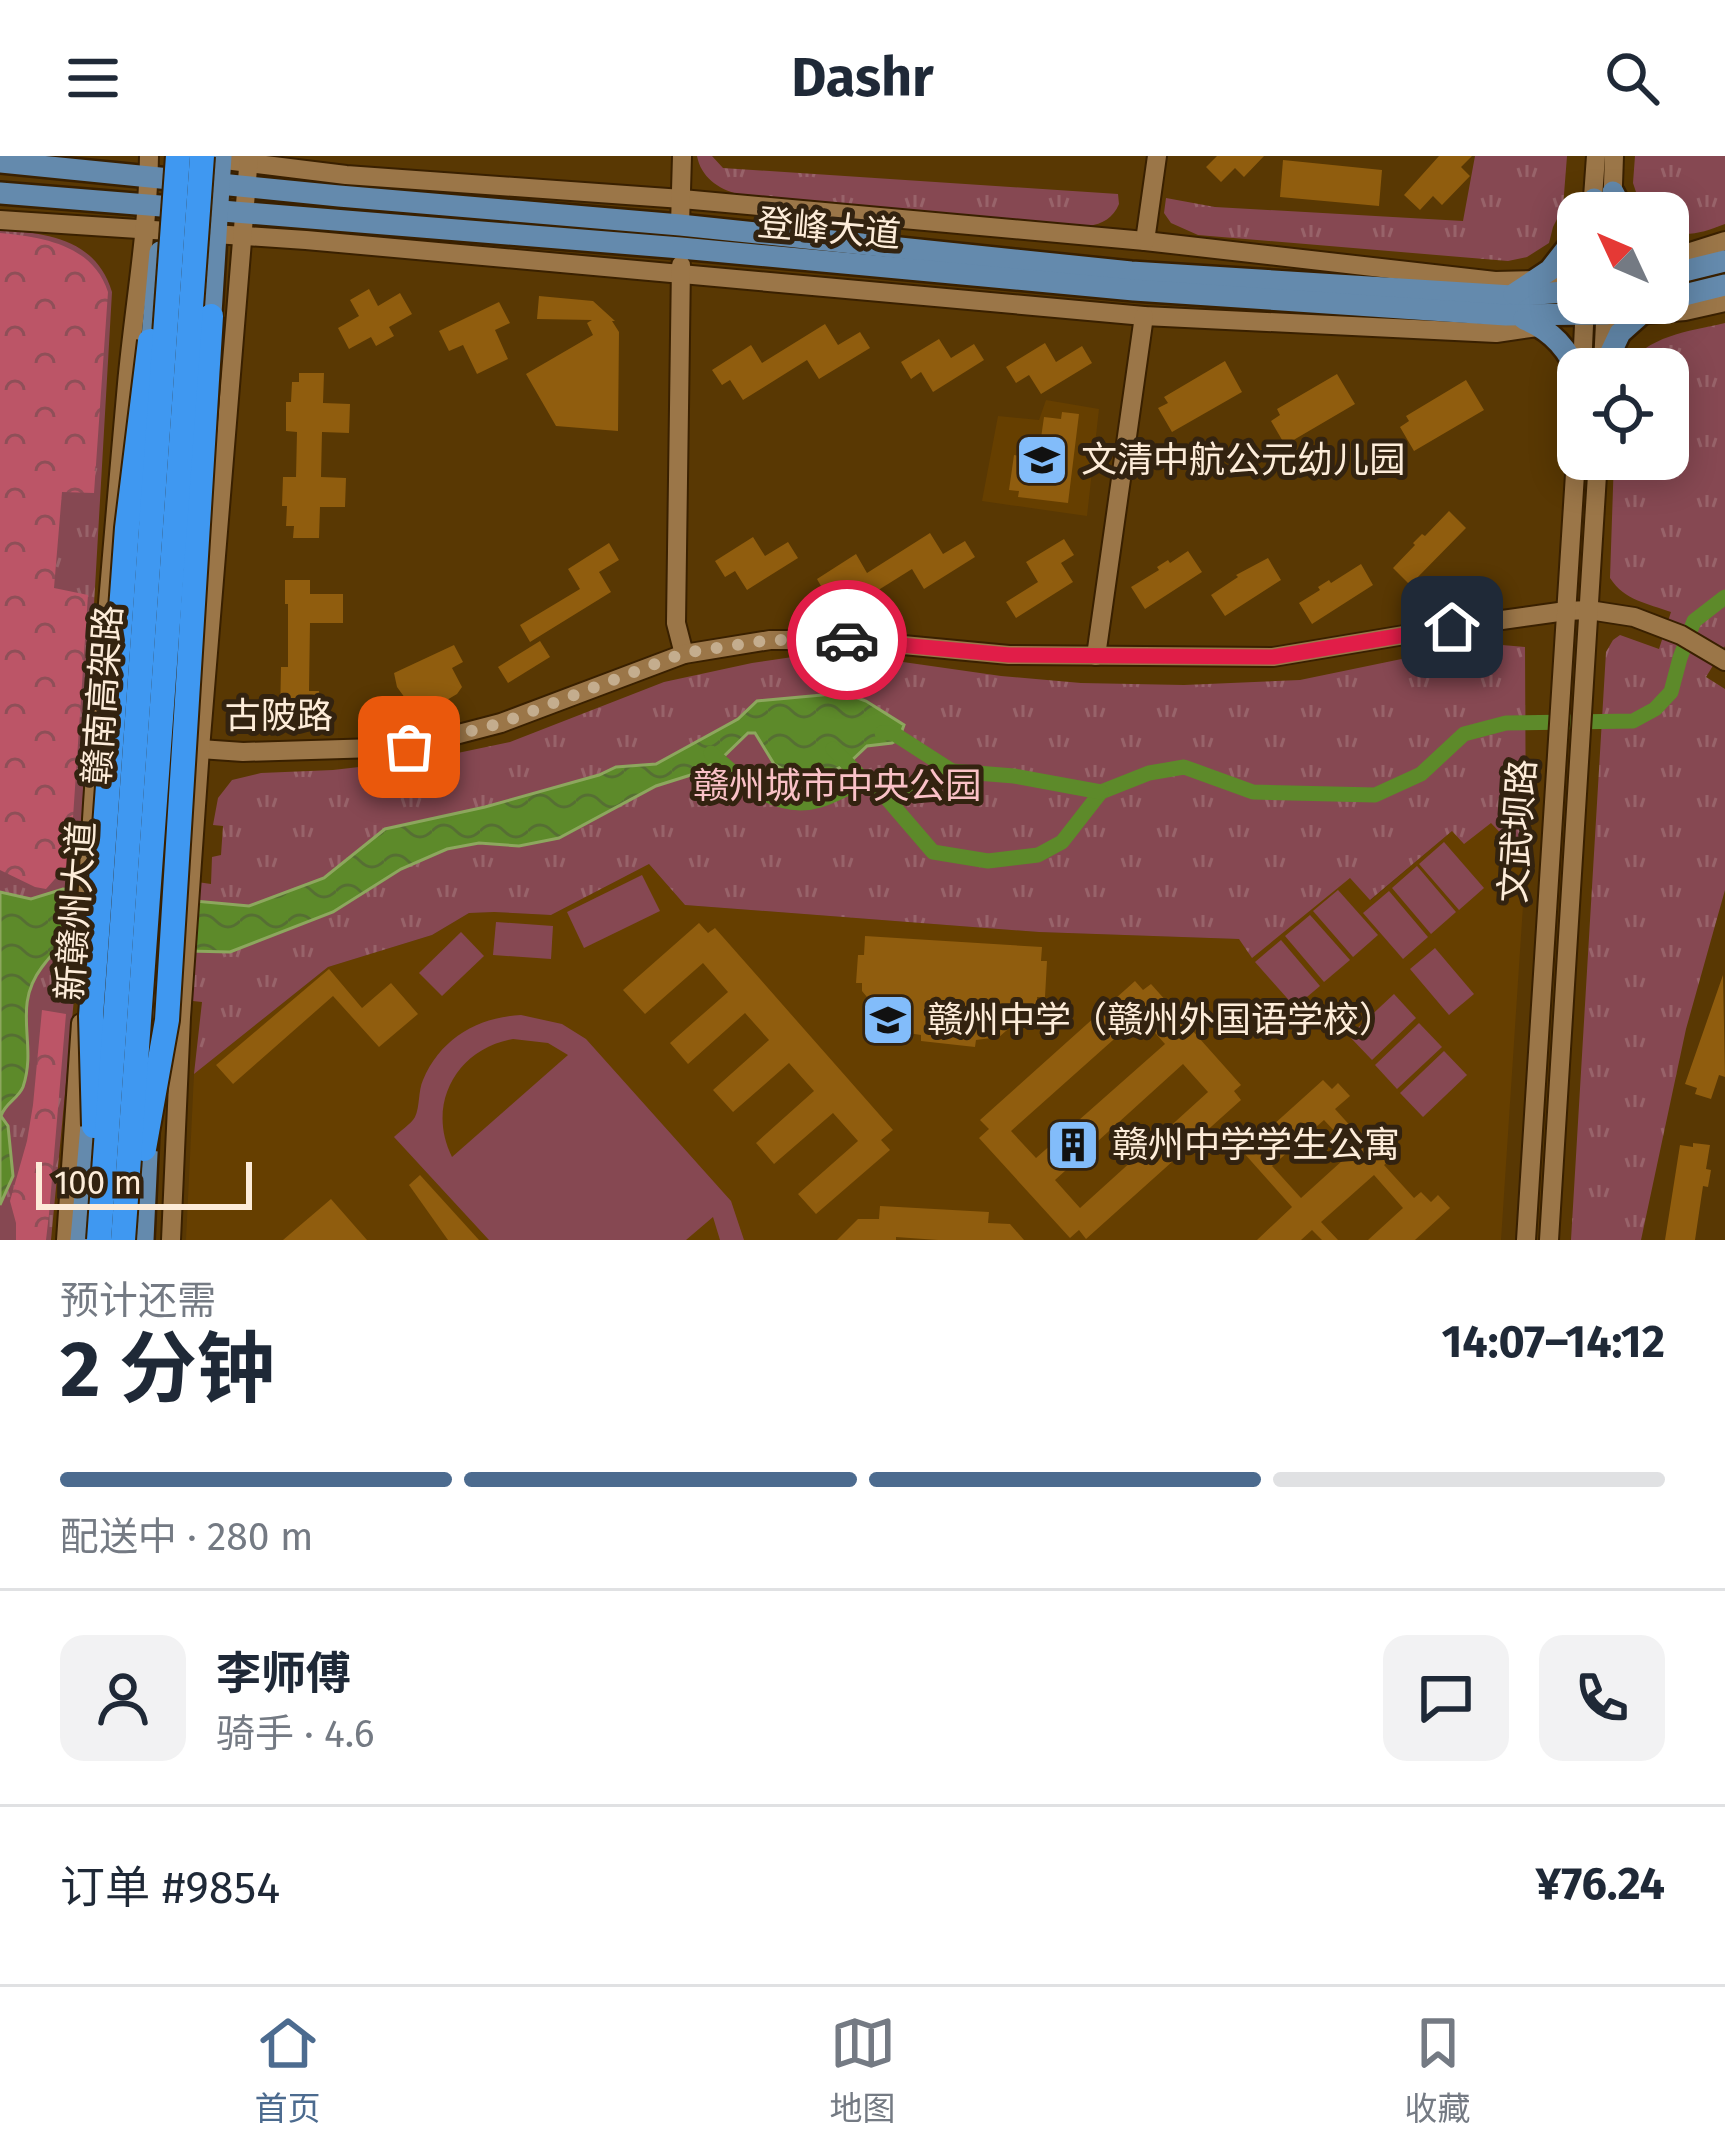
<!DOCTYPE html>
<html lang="zh">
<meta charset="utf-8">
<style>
body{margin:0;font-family:"Fira Sans","Noto Sans SC",sans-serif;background:#f2f2f3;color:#1f2937;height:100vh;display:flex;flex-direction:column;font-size:45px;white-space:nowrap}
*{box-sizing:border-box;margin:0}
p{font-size:39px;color:#747a83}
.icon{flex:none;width:66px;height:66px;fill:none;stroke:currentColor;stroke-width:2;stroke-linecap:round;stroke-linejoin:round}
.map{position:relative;height:1084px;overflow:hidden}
.side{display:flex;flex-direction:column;background:#fff;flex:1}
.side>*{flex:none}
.needle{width:78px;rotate:314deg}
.controls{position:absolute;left:1557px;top:36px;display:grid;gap:24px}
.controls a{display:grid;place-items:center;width:132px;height:132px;border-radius:24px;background:#fff;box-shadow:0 6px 30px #0003;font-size:60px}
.scale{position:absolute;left:36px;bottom:30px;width:216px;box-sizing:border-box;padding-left:12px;border:6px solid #fdecd9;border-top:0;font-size:33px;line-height:42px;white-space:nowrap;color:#fdecd9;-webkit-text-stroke:9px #332310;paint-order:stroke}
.pin{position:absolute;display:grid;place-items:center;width:102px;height:102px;color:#fff;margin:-51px;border-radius:24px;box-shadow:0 6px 18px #0006}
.courier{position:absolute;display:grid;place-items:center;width:120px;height:120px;margin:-60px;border:9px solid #e11d48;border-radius:50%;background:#fff;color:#222;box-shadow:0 3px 15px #0007}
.headline em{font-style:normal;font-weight:700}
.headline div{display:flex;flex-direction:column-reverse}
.headline{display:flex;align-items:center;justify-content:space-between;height:204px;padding:0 60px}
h1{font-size:78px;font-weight:700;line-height:90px}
.bar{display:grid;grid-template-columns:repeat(4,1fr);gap:18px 12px;align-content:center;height:144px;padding:0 60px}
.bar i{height:15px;border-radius:9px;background:#e0e1e3}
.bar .on{background:#4c6b8f}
.bar p{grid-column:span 4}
.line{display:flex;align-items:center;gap:30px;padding:0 60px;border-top:3px solid #e0e1e3}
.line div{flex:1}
.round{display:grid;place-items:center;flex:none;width:126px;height:126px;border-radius:24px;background:#f2f2f3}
header{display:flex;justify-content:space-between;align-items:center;height:156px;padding:0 60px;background:#fff;font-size:54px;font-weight:700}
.tab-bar{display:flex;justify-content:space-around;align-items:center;height:168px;border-top:3px solid #e0e1e3;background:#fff;font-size:33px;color:#747a83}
.tab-bar a{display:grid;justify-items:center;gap:6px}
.tab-bar .on{color:#4c6b8f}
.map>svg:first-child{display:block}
</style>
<header><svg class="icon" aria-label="menu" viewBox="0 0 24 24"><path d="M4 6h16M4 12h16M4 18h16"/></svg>Dashr<svg class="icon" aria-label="search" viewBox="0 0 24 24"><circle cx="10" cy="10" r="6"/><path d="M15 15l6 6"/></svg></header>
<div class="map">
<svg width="1725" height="1084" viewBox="0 0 1725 1084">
<defs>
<pattern id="grass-tufts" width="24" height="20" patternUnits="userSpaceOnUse" patternTransform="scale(3)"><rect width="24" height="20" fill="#864852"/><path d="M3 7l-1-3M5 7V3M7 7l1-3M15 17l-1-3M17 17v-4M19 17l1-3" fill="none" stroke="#98636a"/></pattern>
<pattern id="forest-crowns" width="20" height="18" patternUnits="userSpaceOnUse" patternTransform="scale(3)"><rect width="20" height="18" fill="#bc5567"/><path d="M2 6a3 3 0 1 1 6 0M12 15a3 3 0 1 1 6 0" fill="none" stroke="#8f4f58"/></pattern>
<pattern id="water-waves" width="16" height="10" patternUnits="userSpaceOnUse" patternTransform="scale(3)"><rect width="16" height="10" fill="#5d8a2a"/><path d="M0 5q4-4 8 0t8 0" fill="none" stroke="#566f33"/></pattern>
</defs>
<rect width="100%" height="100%" fill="#593803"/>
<!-- built -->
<g fill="#663f00">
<path d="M1046,244L1099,253L1087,360L982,345L998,260L1039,264Z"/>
<path d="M1491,666L1526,704L1501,1084H186L194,918L328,811L432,779L469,757L494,756L551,759L649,708L685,749L1039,776L1239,783L1350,722L1371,744L1453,674Z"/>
</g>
<!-- grass -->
<g fill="url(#grass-tufts)">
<path d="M697,0H712L723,12L1118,38L1119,48C1113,62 1103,68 1088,70L738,38C718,33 701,21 697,0Z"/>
<path d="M1475,0H1567L1563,51L1553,71L1549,87L1527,101L1508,105L1198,79L1171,67L1164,57L1166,42L1215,51L1463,65Z"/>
<path d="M1635,0H1725V68C1704,76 1690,81 1668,76V57H1643L1633,27Z"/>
<path d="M0,74C48,77 96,83 112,136L79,709L211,728L212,701L221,699L223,670L213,669L218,642L232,624L261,617L333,614L429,603L510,586L664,526L752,507L813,498L861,500L1001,520L1081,527L1184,529L1300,524L1479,487L1525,491L1526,704L1491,667L1464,688L1452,675L1370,744L1350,722L1252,802L1239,783L1039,776L685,749L649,708L551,759L494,756L469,757L432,779L328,811L194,918L202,846L75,832L51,1084H0Z"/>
<path d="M1725,167V490L1706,521L1725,533V734L1686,873L1641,1084H1571L1606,496L1613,484L1620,479L1659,493L1671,456C1647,447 1625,445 1610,422L1614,303H1668V213H1624C1649,179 1686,176 1725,167Z"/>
</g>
<!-- forest -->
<g fill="url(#forest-crowns)">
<path d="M0,77C43,81 93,89 108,136L94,337L62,336L54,432L88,439L70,706L46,733L35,731L0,714Z"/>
<path d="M42,854L66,858L49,1058L46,1084H16V1067L10,1045L27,985L33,949Z"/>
</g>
<!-- pitch -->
<g fill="#864852" fill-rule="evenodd">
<path d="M1444,686L1484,732L1459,754L1419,708Z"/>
<path d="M1417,710L1456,756L1431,778L1392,732Z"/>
<path d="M642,719L660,755L584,792L567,756Z"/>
<path d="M1338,734L1378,779L1353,801L1313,755Z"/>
<path d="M1389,735L1428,781L1403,803L1363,757Z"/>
<path d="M1310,759L1350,804L1324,826L1285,780Z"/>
<path d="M496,766L553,770L551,803L493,799Z"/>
<path d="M461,776L484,800L442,840L419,817Z"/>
<path d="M1281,784L1320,830L1295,851L1255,806Z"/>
<path d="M1435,792L1474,838L1449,859L1410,813Z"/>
<path d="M1394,838L1416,862L1372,904L1349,880Z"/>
<path d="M521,859L562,868L586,883L731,1045L744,1084H720L713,1061L686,1084H489L394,981C399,976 411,968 415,961C420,951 418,935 423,924C440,883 478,861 521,859ZM513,883L548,887L568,899L452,1001C426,949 456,893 513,883Z"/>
<path d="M1419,867L1442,891L1397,933L1375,909Z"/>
<path d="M1444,895L1467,919L1423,961L1400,937Z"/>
</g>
<!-- water -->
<path fill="url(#water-waves)" stroke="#8da75e" stroke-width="3" d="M844,537L866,545L904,569L899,583L892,587L867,590L849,607L806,628L774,608L755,577H748L722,602L697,617L656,630L559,682L519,690L479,687L447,693L401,713L333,756L230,796L62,792C52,797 49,802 42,811C11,852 38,887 23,931C18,943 5,947 1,960L8,970L13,1020L0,1049V736L31,743L63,733L249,750L324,722L385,673L485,651L599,619L616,611L656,608L738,563L757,545Z"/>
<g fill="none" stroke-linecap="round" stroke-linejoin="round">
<!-- canal -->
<g stroke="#5d8a2a" stroke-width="15">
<path d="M882,577H893L952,615"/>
<path d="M833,593L864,624L884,639L933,696L988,705L1038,699L1062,686L1101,636L1149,617L1184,611L1253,636L1375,639L1421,618L1464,578L1506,567L1633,565L1655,553L1671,536L1680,502L1694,465L1725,441"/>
<path d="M711,597C741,624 777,657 820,644C835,639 850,631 864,624"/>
<path d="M884,639L952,615L1014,620L1101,636"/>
</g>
</g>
<!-- building -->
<g fill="#905d0e" fill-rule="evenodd">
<path d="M1217,0H1264L1244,21L1235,12L1221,26L1206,11Z"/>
<path d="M1439,0H1472L1461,11L1470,20L1442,49L1433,40L1420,54L1404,39Z"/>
<path d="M1283,4L1382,14L1379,50L1280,41Z"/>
<path d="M369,133L378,150L400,137L412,158L389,171L394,180L376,190L371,181L349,193L338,172L359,160L350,144Z"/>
<path d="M539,140L593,145L615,165H612L619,176L618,275L556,270L526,218L593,179L587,167L592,164L537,163Z"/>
<path d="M499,146L510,167L495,174L508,203L477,218L463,189L449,195L439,175Z"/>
<path d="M825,168L838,189L860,176L870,192L819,223L807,204L743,244L730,224L722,229L712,214L751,189L762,207Z"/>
<path d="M939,183L951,202L974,188L984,204L933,236L921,216L911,223L901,206Z"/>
<path d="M1045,187L1056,206L1082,190L1092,207L1041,238L1029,219L1016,227L1006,211Z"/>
<path d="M1225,205L1242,236L1172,276L1158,252L1168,247L1164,241Z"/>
<path d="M299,217H324L323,247L350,248L349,277L322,276L321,321L346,322L345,351H320L319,382H293L294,370H286L287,350H282L283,321H296L297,276L286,275V246H291L292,226H299Z"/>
<path d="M1337,218L1355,248L1285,289L1271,265L1280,259L1277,253Z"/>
<path d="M1466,224L1484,254L1414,295L1400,271L1409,265L1406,260Z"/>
<path d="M1062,256L1079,258L1068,347L1018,341L1019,335L1009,334L1014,299L1038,303L1044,261L1061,263Z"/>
<path d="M1449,355L1466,372L1410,429L1393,412L1415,389L1413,387L1422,378L1425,380Z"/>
<path d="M930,377L943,398L965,385L975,401L924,433L912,413L848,453L836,433L826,439L817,423L856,398L867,417Z"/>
<path d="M753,381L765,400L788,386L798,402L747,434L735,415L725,421L715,405Z"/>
<path d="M1064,383L1074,399L1061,407L1073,426L1016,462L1006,446L1038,426L1026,406Z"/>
<path d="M609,387L619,404L599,416L611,436L530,486L520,469L580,433L568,413Z"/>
<path d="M1188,395L1202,416L1145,453L1131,431L1159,414L1157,411L1168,404L1170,407Z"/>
<path d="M1268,402L1281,424L1225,460L1211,439L1238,421L1236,419Z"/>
<path d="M1361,408L1373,429L1312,468L1299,447L1320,434L1318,431L1329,424L1331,427Z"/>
<path d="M285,424H310V438H343V467H310L309,535H319V552L309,551V561H280L281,511H288V448H285Z"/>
<path d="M540,485L550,501L508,527L498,511Z"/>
<path d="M454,489L463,506L452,512L462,531L457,538L435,551L419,549L405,542L397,531L394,517Z"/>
<path d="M699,767L708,777L715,772L893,974L881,984L890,994L816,1058L798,1038L858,985L833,957L774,1008L756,987L814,935L789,907L733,956L713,934L769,884L745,857L688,908L670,887L728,836L703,807L645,858L623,834Z"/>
<path d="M865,780L1042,791L1041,805H1047L1045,841H1037V848L999,881L976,884L975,891L921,885V879L895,875L862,835V827H856L858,799H864Z"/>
<path d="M329,813L362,852L391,827L418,858L379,891L333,840L233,928L216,909Z"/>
<path d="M1723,819L1725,921L1719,919L1711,943L1695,938L1697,932L1685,928Z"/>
<path d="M1135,825L1143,834L1151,828L1241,929L1234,935L1241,944L1086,1083L1079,1074L1070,1082L979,982L989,973L980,964ZM1140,860L1165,888L1036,1002L1011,975ZM1183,908L1208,936L1080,1052L1055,1024Z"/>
<path d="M1323,924L1332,933L1338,927L1350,940L1335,953L1364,985L1372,979L1383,991L1387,987L1397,998L1384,1009L1414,1042L1421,1036L1431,1046L1438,1039L1450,1052L1415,1084H1368L1403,1052L1374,1019L1321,1066L1338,1084H1322L1312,1074L1301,1084H1257L1292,1051L1243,996ZM1324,964L1353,995L1301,1042L1272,1010Z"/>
<path d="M1693,987L1710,989L1706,1013L1711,1014L1708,1031L1703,1030L1695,1084H1665L1680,989L1693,991Z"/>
<path d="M420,1019L479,1084H448L409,1029Z"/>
<path d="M331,1043L367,1084H283Z"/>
<path d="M880,1050L989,1056L988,1067L1010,1068L1024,1084H938L896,1081V1084H837L858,1063H879Z"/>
</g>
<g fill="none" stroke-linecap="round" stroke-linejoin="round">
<!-- secondary casing -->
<g stroke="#392000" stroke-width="22">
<g id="secondary">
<path d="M209,2L346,19L682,43L1145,85L1495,125L1538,124L1578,128"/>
<path d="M1592,55L1596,0"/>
<path d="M1612,57L1614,0"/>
<path d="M0,64L306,84L1144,160L1496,177L1544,170"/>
<path d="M680,69L682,0"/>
<path d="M1145,85L1157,0"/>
<path d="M1668,103L1725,85"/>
<path d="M681,109L676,467L684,498"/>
<path d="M1637,159L1685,155L1725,146"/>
<path d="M1603,208L1606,147"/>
<path d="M1582,213L1585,147"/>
<path d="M1096,500L1144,160"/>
<path d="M200,593L243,596L409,591L501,567L684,498L770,484H850L1009,499L1273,501L1452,471L1566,455L1589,454L1634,461L1681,479L1725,505"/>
<path d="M86,768C95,588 111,408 127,228C134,152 148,76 149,0"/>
<path d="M66,1084L81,867"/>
<path d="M171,1084L181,861L200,593L249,0"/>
<path d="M1526,1084L1578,271"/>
<path d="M1549,1084L1598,303"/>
</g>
</g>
<!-- primary casing -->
<g stroke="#392000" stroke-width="26">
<g id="primary">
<path d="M0,6L339,40L680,69L1131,116L1512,140L1578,135"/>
<path d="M1613,36L1624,57"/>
<path d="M0,37L681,92L1134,134L1506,159L1606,158L1652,147"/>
<path d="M1587,57L1594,43"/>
<path d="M1668,119L1725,105"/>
<path d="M1514,138L1550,114L1578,78"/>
<path d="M1668,143L1725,129"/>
<path d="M1524,163C1551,174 1569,192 1578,220"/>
<path d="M210,173L221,0"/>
<path d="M150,203L160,96"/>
<path d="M1603,213L1620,177L1648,152"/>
<path d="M152,903L171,617"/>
<path d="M81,1084L92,958"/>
<path d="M143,1084L148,976"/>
</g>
</g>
<!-- secondary -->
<use href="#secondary" stroke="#9b7648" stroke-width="18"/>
<!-- primary -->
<use href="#primary" stroke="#648aad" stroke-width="21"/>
<!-- highway-bridge casing -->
<g stroke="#392000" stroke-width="28" stroke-linecap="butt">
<g id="highway-bridge">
<path d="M94,970L91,860L127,372L150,185"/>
<path d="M144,993L167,864L211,160"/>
<path d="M99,1084L178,0"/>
<path d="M123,1084L202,0"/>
</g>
</g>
<!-- highway-bridge -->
<use href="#highway-bridge" stroke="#3f98f1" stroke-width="24"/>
</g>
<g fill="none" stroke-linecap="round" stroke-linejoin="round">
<!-- done -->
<path stroke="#c4ad8e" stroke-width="12" stroke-dasharray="0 21.6" d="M409,591L501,567L684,497L770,484H847"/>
<!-- route -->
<path stroke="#e11d48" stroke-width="15" d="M847,484L1009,499L1273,501L1452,471"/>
</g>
<!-- icons -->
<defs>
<g id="school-square" transform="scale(2.7)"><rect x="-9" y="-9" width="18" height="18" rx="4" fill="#82bcfa" stroke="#332310"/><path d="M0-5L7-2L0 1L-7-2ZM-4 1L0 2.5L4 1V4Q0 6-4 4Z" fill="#111"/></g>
<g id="building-square" transform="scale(2.7)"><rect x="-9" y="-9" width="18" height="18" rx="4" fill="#82bcfa" stroke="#332310"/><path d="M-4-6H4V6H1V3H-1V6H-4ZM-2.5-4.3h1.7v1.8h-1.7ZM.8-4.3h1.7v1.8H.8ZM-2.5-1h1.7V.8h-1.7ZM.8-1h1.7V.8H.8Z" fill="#111"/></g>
</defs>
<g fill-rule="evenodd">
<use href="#school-square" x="1042" y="304"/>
<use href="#school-square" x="888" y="864"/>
<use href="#building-square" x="1073" y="989"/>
</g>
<g text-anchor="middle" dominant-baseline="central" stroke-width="10" stroke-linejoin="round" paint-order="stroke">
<!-- street labels -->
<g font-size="36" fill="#fdecd9" stroke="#332310">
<text transform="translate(829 73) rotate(5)">登峰大道</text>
<text transform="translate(103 539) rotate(-86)">赣南高架路</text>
<text x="279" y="560">古陂路</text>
<text transform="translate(1518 675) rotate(-86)">文武坝路</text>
<text transform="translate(76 755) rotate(-86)">新赣州大道</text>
</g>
<!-- poi labels -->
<g font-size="36" fill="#fdecd9" stroke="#332310" text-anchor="start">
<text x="1081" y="304">文清中航公元幼儿园</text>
<text x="927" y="864">赣州中学（赣州外国语学校）</text>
<text x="1112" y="989">赣州中学学生公寓</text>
</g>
<!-- park labels -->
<g font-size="36" fill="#fac1c7" stroke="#332310">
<text x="837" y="630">赣州城市中央公园</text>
</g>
</g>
</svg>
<div class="controls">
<a><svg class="needle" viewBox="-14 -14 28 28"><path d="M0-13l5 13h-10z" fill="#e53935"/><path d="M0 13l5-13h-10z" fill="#747a83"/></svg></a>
<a><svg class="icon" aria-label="locate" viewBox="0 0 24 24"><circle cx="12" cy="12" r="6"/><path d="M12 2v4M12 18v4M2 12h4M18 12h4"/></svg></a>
</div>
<div class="scale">100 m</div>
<div class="pin" style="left:409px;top:591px;background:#ea580c"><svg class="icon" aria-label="bag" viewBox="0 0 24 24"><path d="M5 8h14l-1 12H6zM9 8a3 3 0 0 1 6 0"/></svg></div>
<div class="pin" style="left:1452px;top:471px;background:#1f2937"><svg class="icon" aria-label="home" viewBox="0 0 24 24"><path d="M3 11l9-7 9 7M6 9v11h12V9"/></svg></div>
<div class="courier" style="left:847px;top:484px"><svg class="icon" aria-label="car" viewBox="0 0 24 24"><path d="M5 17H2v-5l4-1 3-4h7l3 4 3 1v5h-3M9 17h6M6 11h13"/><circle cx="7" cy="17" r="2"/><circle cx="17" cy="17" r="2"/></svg></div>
</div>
<section class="side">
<div class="headline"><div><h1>2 分钟</h1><p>预计还需</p></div><em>14:07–14:12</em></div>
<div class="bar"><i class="on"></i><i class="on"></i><i class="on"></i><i></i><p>配送中 · 280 m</p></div>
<div class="line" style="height:216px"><a class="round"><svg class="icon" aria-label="person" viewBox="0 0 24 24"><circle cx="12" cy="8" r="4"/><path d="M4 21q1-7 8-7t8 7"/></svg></a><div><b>李师傅</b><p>骑手 · 4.6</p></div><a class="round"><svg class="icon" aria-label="chat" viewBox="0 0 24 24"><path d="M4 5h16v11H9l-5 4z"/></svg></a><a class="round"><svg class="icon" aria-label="phone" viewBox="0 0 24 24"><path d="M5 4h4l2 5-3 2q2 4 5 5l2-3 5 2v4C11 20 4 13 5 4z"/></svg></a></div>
<div class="line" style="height:156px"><div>订单 #9854</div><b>¥76.24</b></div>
</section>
<nav class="tab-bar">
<a class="on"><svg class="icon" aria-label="home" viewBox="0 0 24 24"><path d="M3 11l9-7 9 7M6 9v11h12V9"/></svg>首页</a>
<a><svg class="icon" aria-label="map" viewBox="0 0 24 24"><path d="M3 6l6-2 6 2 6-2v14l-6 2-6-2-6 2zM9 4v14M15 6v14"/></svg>地图</a>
<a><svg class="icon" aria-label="saved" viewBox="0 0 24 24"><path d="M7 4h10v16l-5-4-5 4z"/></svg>收藏</a>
</nav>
